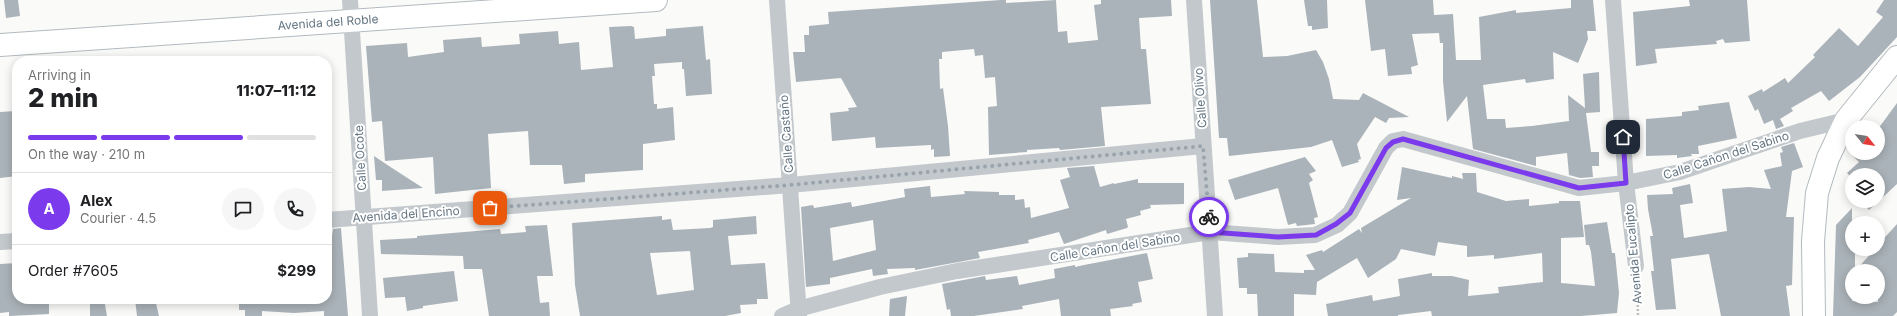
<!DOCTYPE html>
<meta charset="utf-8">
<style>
body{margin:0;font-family:Inter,sans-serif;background:#f6f6f6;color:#202124;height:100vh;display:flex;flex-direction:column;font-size:15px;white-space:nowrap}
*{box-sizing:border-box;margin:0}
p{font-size:13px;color:#757577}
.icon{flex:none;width:22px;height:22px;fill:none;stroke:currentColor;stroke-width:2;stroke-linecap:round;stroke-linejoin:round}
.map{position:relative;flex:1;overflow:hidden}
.drawer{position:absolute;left:12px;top:56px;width:320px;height:248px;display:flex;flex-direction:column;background:#fff;border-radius:16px;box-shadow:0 2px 10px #0003}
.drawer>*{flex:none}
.needle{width:26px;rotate:120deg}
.fabs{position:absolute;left:1845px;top:120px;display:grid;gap:8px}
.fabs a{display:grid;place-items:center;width:40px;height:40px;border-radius:50%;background:#fff;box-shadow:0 2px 10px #0003;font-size:20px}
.pin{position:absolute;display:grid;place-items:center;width:34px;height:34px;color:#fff;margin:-17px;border-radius:8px;box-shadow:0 2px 6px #0006}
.courier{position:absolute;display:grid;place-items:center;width:40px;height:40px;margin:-20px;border:3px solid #7c3aed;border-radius:50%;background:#fff;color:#222;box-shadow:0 1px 5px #0007}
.summary em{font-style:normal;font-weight:800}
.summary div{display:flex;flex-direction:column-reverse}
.summary{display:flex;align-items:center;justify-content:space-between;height:68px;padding:0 16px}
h1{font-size:26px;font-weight:800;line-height:30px}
.bar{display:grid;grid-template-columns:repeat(4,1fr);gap:6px 4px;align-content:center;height:48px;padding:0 16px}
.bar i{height:5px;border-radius:3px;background:#e0e0e0}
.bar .active{background:#7c3aed}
.bar p{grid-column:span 4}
.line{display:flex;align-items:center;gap:10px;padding:0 16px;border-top:1px solid #e0e0e0}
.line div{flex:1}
.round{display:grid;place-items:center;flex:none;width:42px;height:42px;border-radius:21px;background:#f6f6f6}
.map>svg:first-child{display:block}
</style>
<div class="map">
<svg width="1897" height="316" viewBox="0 0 1897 316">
<rect width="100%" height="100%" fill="#fafaf8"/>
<!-- building -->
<g fill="#aab3b9" fill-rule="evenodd">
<path d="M4,0H18L20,16L6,18Z"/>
<path d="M1001,0H1006V3L1056,0L1058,32L1067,31L1068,43L1098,40L1094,5L1101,4V0H1171L1172,16L1139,18L1141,49H1146L1151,104L1101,107L1105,146L1060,150L1059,148L1027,150V152L989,155L988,107L997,106L995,77L985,78L983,55L975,56L974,49L942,52V59H939L940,89L943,88L948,126L950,156L934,157V149L931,150V145L876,148L875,137L832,141L830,113L849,111L848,108L857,107L841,78L796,82L793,52H805L804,35H809V26L829,24L828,12Z"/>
<path d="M1210,0H1257L1263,57L1287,56L1316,50L1323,62L1329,79L1333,99L1359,100L1363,93L1409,117L1389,118L1386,123L1375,117L1357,144L1361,159L1358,160L1359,162L1342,167L1332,140L1311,147L1229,156L1227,138H1219Z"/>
<path d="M1304,0H1327L1328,28L1312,30V26H1308Z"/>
<path d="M1365,0H1433L1434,15L1453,14L1456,60H1481L1479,17L1516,10V13L1571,8V0H1593L1596,31H1587L1588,39L1578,63L1553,52L1554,79L1526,83L1525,79L1483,85L1487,119H1505L1506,128L1532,126L1569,121L1568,95L1585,108L1583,74L1599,72L1600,112L1586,113L1591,152H1599V166H1592L1593,177L1580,178L1569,175L1567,153L1536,157V166L1473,149L1467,96L1447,122L1443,81V43H1440L1439,33L1412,34L1418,65L1411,67L1412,74L1388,76L1385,49L1371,51Z"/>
<path d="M1689,0H1747L1750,41L1725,43L1723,39L1716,41L1717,44L1655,49L1657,63L1636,66L1633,12L1690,6Z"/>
<path d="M1884,0H1897V37L1860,77L1829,101L1821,91L1791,108L1793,111L1780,119L1784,126L1776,129L1773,120L1764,124L1758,109L1755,111L1748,96L1762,89L1763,92L1785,78L1788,83L1815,57L1813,55L1839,28L1858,46L1883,17L1876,12Z"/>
<path d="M631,26L634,27L635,39L666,36V29L703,26L706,60L710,59L712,94L686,96L684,69H682V62L654,64L655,76H652L654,104H657V109L673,107L675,140L643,144V170L585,174V182L564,184L562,165H530L528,131L488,134L491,188L435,194L433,157L385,161L382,121L372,122L366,46L407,43L408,57L422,55L444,52L443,40L481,37L482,47L520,44L519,34L558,31L559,44L579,42L581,70L613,67L609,27Z"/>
<path d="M1729,102L1737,138L1698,146L1699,154H1691L1692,156L1677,158V155L1646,156V119L1682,116V112L1699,110L1698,106Z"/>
<path d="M1897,103V184L1869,210L1861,201H1878V175H1852V178L1847,173L1859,162L1850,153H1878V129Z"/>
<path d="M15,111L17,176L0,178V112Z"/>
<path d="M1794,143L1803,167L1792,171L1786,217H1794L1792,285L1786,286L1790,316H1721L1709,254L1671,259L1676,309L1656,310L1651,271H1654L1650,236H1653L1648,209L1647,195L1673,194L1672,188L1690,184L1693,203L1680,205L1684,238L1727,231L1722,189L1749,187L1771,189L1764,170L1782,166L1780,153L1783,152L1781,147Z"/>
<path d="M374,156L392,168L423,188L382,191V180H376Z"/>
<path d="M1305,157L1316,171L1309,174L1313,180L1309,183L1318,217L1314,218L1315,224L1297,226L1296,223L1288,225L1278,188L1235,200L1228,180Z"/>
<path d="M1094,166L1100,187L1114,183V184L1138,179V183H1184V204L1150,205L1151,208L1140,211L1141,215L1126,219L1128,227L1127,228L1107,234L1106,230L1064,244L1059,232L1028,240L1029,243L978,252L980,258L915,270V268L887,269L888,274L873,276L872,269L830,278V284L806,287L801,207L813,205L814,208L851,202L852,207L905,197L904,189L930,186L931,197L965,194L964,191L999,192V195H1015V200L1024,199L1025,208L1030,207L1031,218L1069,208L1060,180L1070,177L1067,168ZM873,220L876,250L833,261L830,228Z"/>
<path d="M1402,167L1452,178V176L1463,179L1462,173H1476L1477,192L1506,201L1529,199V206L1559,203V201H1580L1584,237L1561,238V283L1595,286L1591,252L1589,245H1586L1584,225L1607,222L1612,253H1615L1619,293L1617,313L1581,316H1432L1431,311L1398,315V316H1328L1326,304L1372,295L1373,301L1400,296L1398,279L1432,273V276H1452L1469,280L1468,296L1499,293L1498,287L1543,282L1542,253L1494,259V255L1467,257V246L1438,242L1435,256L1401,249L1396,259L1368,278L1357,258L1317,282L1316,295L1294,294V316H1258L1257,294H1247V288H1239L1237,258L1248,257V253L1274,254L1275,272L1304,273V270H1315L1306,255L1322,250L1323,252L1359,229L1362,233L1361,228L1411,198L1397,200Z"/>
<path d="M1852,208V249H1855V271L1875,249H1878V245L1897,224V312L1893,316H1833L1836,225ZM1852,271H1878V302L1852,301Z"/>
<path d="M662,216V220L671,219L673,230L710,228L713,227V220L756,216L757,234L728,236L731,265L765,263L768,299H757V304L740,305L741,313L725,316H580L575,285L572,223ZM690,251L694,290L657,295L650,253Z"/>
<path d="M547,225L553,276H537L540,303L549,302L550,316H489L482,269H464L463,256L381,254L380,240L417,238V236L500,229L501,234L526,232L525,226Z"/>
<path d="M341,228L348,316H324V311L294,313L262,311V316H245V310H239V299H327V255H329L333,229Z"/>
<path d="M1147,253L1153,279L1138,282L1142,302L1132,304L1133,306L1110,309L1111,316H1061L1059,299L1022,306L1023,309L974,316H951L950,309L947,310L942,284L985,276L986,280L1017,276L1019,285L1055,278L1054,269L1075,265V267L1084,265Z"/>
<path d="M17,263V299H49V314L9,316V312L0,313V264Z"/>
<path d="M454,271L458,301L423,306V308L407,311L405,297L385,298L383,278Z"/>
<path d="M907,296L905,316H889L890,299Z"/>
<path d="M90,299H104L107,316H90Z"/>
<path d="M135,299H155L159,316H137Z"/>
</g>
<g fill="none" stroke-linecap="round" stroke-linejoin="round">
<!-- secondary casing -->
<g stroke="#b3babf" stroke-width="24">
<g id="secondary">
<path d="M0,45L656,0"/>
<path d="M1814,316L1813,241L1817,193L1828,158L1846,120L1897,57"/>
</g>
</g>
<!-- path -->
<path stroke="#bbbfc2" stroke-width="2.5" stroke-dasharray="2 2" stroke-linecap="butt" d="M1637,281L1638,316"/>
<!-- street -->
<g stroke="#c3c8cc" stroke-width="16">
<path d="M350,0L370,316"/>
<path d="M777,0L799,316"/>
<path d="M1194,0L1215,316"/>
<path d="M1613,0L1626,183L1636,266"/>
<path d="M327,220L790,185L1203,146"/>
<path d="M0,242L17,241"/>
<path d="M782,316L798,309L880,287L957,271L1210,232L1278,237L1315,235L1337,225L1350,213L1386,148L1393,141L1403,139L1579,188L1626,183L1680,172L1800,131L1846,120"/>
</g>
<!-- secondary -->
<use href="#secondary" stroke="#fff" stroke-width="22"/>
</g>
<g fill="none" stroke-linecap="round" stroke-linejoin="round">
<!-- done -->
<path stroke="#99a4ac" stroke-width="4" stroke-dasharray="0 7.2" d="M490,208L790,185L1203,146L1209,217"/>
<!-- route -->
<path stroke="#7c3aed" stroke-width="5" d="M1209,217L1210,232L1278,237L1316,235L1336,224L1350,213L1386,148L1393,142L1403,139L1579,188L1626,183L1623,137"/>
</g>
<g text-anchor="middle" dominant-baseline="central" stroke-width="4" stroke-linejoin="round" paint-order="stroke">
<!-- street labels -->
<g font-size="12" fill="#657683" stroke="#fff">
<text transform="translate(328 22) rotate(-4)">Avenida del Roble</text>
<text transform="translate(1200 98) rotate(-94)">Calle Olivo</text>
<text transform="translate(786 134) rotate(-94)">Calle Castaño</text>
<text transform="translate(1726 155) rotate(-18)">Calle Cañon del Sabino</text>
<text transform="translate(360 158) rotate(-93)">Calle Ocote</text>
<text transform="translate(406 214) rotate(-4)">Avenida del Encino</text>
<text transform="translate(1115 247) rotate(-9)">Calle Cañon del Sabino</text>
<text transform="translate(1633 254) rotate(-95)">Avenida Eucalipto</text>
</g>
</g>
</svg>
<div class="fabs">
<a><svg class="needle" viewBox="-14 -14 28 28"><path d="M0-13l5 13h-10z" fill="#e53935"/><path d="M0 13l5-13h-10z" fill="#757577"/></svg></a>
<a><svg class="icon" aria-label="layers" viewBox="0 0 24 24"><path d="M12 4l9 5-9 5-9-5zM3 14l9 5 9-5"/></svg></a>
<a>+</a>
<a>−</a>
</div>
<div class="pin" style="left:490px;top:208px;background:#ea580c"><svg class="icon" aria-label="bag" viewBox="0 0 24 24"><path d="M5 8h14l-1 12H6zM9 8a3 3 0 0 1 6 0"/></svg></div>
<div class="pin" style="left:1623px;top:137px;background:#1f2937"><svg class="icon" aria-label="home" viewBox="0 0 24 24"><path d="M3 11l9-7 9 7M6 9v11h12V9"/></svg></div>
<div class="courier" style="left:1209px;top:217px"><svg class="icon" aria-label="bike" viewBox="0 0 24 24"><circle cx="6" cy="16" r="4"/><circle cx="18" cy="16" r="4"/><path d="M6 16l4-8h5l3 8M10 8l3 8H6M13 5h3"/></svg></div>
<section class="drawer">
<div class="summary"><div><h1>2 min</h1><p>Arriving in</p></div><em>11:07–11:12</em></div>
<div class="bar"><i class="active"></i><i class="active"></i><i class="active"></i><i></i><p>On the way · 210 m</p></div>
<div class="line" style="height:72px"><b class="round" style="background:#7c3aed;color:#fff">A</b><div><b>Alex</b><p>Courier · 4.5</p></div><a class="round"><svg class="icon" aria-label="chat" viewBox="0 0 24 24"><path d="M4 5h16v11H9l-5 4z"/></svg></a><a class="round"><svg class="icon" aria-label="phone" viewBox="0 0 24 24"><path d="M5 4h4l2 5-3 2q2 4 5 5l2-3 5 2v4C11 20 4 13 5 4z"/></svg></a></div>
<div class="line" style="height:52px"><div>Order #7605</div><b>$299</b></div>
</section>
</div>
